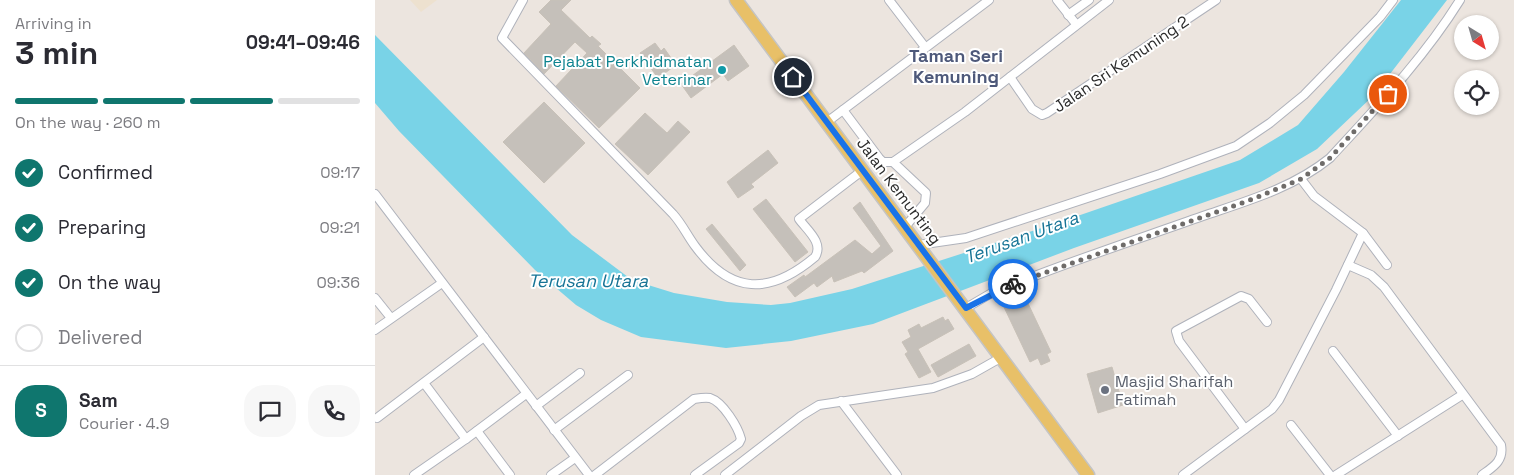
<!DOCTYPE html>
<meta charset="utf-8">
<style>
body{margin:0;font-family:"Space Grotesk",sans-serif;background:#f7f7f7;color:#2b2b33;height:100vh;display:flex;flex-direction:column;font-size:19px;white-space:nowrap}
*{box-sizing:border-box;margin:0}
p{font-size:16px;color:#7c7c81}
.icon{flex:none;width:28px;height:28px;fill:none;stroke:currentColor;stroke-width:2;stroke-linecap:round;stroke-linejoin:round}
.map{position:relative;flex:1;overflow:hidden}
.details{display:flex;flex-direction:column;background:#fff;width:375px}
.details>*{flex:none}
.needle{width:32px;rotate:143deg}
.tools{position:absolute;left:1079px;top:15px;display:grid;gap:10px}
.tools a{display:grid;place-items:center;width:45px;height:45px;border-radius:50%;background:#fff;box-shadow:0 1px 4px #0004;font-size:25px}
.pin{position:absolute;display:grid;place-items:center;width:42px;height:42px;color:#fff;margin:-21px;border:2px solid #fff;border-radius:50%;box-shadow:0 1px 5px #0007}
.courier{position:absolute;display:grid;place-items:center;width:50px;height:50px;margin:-25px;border:4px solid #1a73e8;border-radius:50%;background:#fff;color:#222;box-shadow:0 1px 6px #0007}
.summary em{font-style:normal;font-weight:700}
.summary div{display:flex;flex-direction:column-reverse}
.summary{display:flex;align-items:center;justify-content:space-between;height:85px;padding:0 15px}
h1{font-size:32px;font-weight:700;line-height:38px}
.bar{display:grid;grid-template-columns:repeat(4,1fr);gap:8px 5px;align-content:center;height:60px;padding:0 15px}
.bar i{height:6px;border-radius:4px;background:#e1e1e2}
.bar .selected{background:#0f766e}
.bar p{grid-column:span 4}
.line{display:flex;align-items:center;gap:12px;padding:0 15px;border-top:1px solid #e1e1e2}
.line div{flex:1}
.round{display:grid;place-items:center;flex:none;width:52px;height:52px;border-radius:20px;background:#f7f7f7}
ol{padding:0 15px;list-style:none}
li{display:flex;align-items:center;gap:15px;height:55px}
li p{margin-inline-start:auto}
li .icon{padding:5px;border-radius:50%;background:#0f766e;color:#fff;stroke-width:4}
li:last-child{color:#7c7c81}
li i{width:28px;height:28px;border:2px solid #e1e1e2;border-radius:50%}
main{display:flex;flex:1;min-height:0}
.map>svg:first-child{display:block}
</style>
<main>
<section class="details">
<div class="summary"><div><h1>3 min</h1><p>Arriving in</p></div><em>09:41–09:46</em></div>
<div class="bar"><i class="selected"></i><i class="selected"></i><i class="selected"></i><i></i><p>On the way · 260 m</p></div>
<ol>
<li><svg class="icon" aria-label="check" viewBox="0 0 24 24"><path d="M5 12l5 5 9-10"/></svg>Confirmed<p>09:17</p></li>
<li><svg class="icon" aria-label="check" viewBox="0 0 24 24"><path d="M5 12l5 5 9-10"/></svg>Preparing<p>09:21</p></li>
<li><svg class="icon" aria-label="check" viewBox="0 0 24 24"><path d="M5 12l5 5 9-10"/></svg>On the way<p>09:36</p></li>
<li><i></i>Delivered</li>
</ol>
<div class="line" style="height:90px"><b class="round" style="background:#0f766e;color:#fff">S</b><div><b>Sam</b><p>Courier · 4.9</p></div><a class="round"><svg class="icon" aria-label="chat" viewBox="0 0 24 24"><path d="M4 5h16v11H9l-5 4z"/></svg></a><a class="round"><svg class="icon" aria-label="phone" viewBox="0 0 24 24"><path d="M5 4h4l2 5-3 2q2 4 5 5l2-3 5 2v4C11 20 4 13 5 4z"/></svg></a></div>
</section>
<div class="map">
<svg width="1139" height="475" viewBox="0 0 1139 475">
<rect width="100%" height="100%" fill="#ece5df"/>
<!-- education -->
<path fill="#ede1cf" d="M35,0H62L46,12Z"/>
<!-- water -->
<path fill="#79d3e7" d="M1026,0H1072L998,96L942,149L884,183L699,248L498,324L416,341L351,348L266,337L226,320L201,305L160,270L24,131L0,103V35L197,235L257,280L299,293L352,302L396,305L415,303L477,289L685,222L865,160L923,125L969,72Z"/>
<!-- building -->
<g fill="#c5c0ba" stroke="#c8c1b8">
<path d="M176,0H196L186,10L215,38L217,36L226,44L223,46L265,88L224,128L181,86L212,53L200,42L169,74L149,53L176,24L164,12Z"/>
<path d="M280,43L286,51L289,48L301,65L283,78L265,53Z"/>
<path d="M359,45L374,66L353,81L348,74L316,98L306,84Z"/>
<path d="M169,102L210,143L169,183L128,142Z"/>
<path d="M270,113L292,133L303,121L315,132L273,175L240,144Z"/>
<path d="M393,150L403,163L376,184L379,187L363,198L352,182Z"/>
<path d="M391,199L433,252L420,262L378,209Z"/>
<path d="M485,202L518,251L489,273L487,271L459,282L457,276L442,287L439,283L420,297L412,287L429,275L430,277L480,240L497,254L506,246L478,208Z"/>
<path d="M337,224L371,265L365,271L331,229Z"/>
<path d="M649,295L676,352L672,354L675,361L666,365L663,358L655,362L628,305Z"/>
<path d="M568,317L570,321L573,319L579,329L543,349L556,372L544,378L530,354L533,352L527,342L536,337L533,330L544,324L546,328Z"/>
<path d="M594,344L601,356L563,377L556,365Z"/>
<path d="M737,367L748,405L723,413L712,374Z"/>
</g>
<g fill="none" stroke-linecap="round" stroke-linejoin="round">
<!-- minor casing -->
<g stroke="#afb2bb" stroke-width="10">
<g id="minor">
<path d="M148,0L127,38L298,214C307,224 312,235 320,246C356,295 395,295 440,257C449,243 432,230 424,219L488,170"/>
<path d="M514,0L550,47"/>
<path d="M682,0L701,24"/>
<path d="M693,15L714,0"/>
<path d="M635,77L657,109L667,115L672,113L841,0"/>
<path d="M468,110L504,158L508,162H518L590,112L734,0"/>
<path d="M452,122L614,0"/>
<path d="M518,162L551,193L550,203L530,227"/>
<path d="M926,179L939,196L988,233L1012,265"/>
<path d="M0,194L214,475"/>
<path d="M543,245L591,238L785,174L861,146L895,123L929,95L1005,17L1018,0"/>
<path d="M973,265L996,275L1009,287L1126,445C1129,461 1118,467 1107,475"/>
<path d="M0,298L16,318"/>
<path d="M591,308L620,291L644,282C705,258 766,238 828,216C872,201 918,188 955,158C1001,108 1049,58 1085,0"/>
<path d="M0,330L67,283"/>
<path d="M958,351L1023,436"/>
<path d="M49,383L91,439"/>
<path d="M466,401L522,475"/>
<path d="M161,406L205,373"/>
<path d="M2,418L109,337"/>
<path d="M916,425L955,475"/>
<path d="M870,429L804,341L801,331L866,296L874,299L892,322"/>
<path d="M179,430L253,375"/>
<path d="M102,431L135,475"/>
<path d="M39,475L91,439L151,394"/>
<path d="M176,475L200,458"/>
<path d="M220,475L319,399C325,398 330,397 335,398C348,402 363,427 366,439L364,443L320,475"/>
<path d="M350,475L426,416L444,405L558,388L597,374L627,357"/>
<path d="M808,475L897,409L904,400L961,290L988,233"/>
<path d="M961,475L1087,395"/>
</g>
</g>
<!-- primary casing -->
<g stroke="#c4c4c4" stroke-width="15">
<path id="primary" d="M361,0L713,475"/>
</g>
<!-- minor -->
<use href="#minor" stroke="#fff" stroke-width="8"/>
<!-- primary -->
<use href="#primary" stroke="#e8c068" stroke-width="12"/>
</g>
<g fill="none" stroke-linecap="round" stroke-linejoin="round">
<!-- done -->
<path stroke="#6f6c6a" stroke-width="5" stroke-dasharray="0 9" d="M638,284L878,199L926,179L955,158L1013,94"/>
<!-- route -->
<path stroke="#1a73e8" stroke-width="6" d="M418,77L591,308L638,284"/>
</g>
<!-- markers -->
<circle fill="#0f9aa8" stroke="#fff" stroke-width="2" cx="347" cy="70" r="5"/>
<circle fill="#6b7280" stroke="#fff" stroke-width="2" cx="730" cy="390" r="5"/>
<g text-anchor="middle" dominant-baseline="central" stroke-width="4" stroke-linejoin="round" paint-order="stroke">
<!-- culture labels -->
<g font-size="16" fill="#0d838f" stroke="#fff" text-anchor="end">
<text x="337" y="61">Pejabat Perkhidmatan<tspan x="337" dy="18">Veterinar</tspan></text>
</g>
<!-- street labels -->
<g font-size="16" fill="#2b2b2b" stroke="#fff">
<text transform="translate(746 64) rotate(-34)">Jalan Sri Kemuning 2</text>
<text transform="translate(524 191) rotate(53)">Jalan Kemunting</text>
</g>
<!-- worship labels -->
<g font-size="16" fill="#5b616d" stroke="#fff" text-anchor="start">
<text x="740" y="381">Masjid Sharifah<tspan x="740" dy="18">Fatimah</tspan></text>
</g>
<!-- neighbourhood labels -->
<g font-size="18" font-weight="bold" fill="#4e597a" stroke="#fff">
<text x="581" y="55">Taman Seri<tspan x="581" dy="21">Kemuning</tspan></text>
</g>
<!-- water labels -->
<g font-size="18" font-style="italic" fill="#167395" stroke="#fff">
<text transform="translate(646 237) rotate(-20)">Terusan Utara</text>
<text x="213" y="280">Terusan Utara</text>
</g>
</g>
</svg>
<div class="tools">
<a><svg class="needle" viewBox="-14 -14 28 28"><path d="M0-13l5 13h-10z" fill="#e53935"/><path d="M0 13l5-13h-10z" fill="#7c7c81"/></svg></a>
<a><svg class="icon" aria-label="locate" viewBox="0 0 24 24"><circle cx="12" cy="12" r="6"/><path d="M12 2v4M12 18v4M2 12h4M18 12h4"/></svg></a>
</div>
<div class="pin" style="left:1013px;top:94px;background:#ea580c"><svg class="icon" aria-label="bag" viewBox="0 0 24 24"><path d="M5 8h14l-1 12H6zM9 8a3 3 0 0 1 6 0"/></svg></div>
<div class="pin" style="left:418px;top:77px;background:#1f2937"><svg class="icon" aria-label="home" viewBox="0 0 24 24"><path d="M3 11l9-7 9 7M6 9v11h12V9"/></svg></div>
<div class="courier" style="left:638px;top:284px"><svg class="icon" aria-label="bike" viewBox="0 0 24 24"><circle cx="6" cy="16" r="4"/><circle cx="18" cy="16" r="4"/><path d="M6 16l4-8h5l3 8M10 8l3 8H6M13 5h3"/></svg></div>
</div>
</main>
